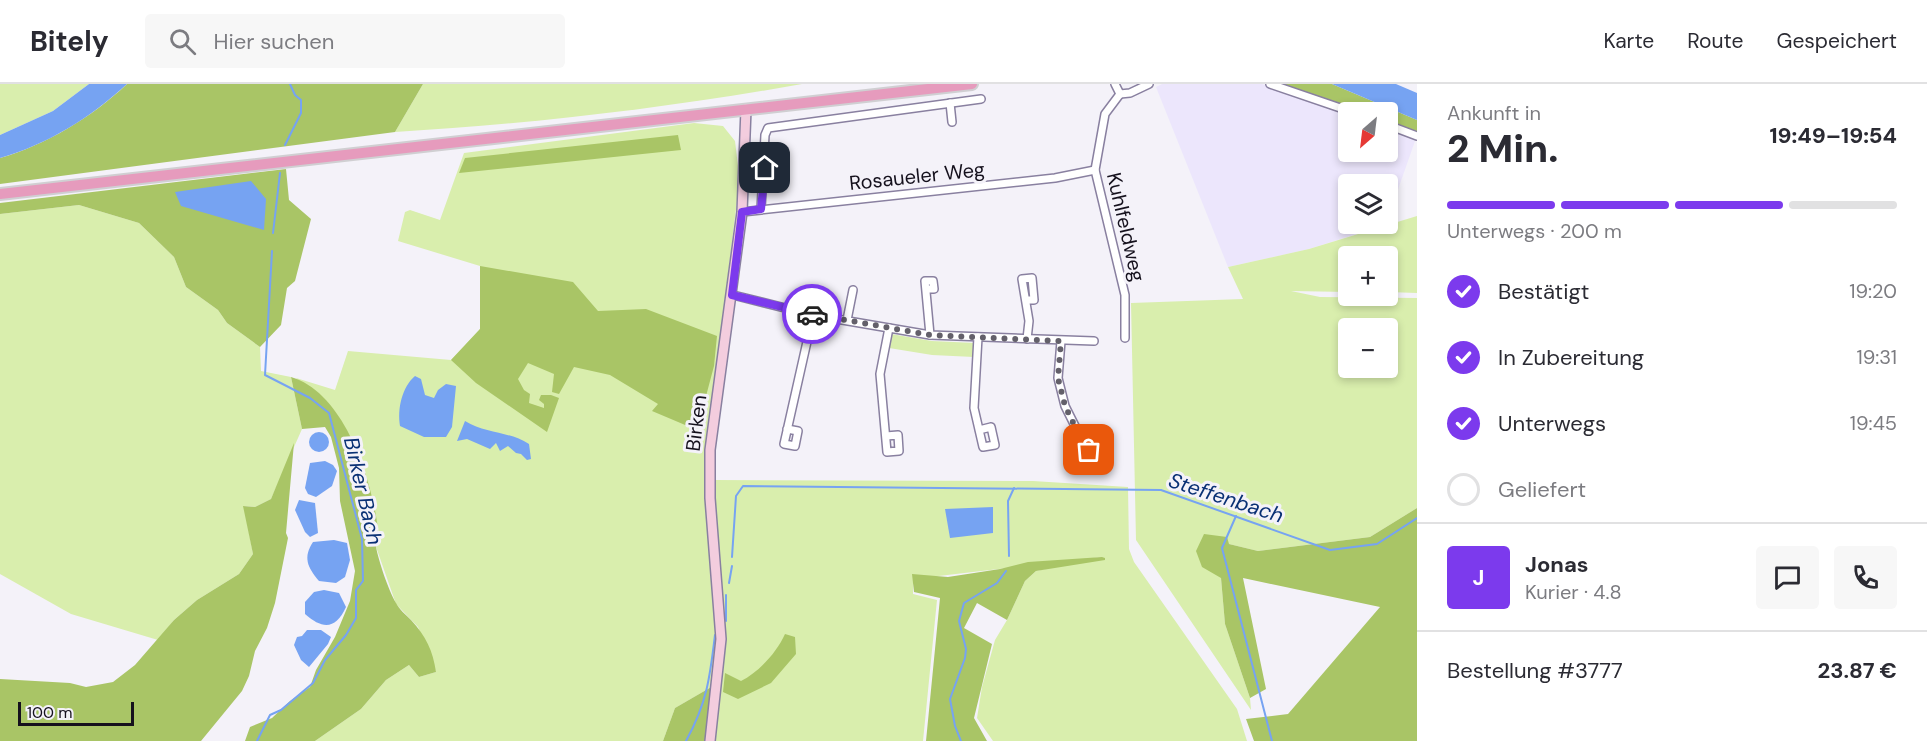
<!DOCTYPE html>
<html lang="de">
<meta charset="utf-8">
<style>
body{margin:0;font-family:"DM Sans",sans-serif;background:#f7f7f7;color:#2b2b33;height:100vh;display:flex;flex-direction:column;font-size:22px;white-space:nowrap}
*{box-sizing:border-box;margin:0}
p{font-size:20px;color:#7c7c81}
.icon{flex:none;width:33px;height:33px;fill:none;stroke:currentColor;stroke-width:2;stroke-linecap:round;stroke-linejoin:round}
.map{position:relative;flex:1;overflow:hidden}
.details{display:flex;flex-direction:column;background:#fff;width:510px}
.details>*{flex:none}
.needle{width:39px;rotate:208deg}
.controls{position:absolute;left:1338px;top:18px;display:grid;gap:12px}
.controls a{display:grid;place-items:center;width:60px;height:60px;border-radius:6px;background:#fff;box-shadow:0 3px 9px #0003;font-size:30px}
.scale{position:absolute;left:18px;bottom:15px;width:116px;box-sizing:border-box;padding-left:6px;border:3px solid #15111d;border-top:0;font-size:16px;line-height:21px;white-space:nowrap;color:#15111d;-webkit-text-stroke:4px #f4f2f9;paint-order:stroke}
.pin{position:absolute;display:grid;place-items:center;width:51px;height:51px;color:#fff;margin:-26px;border-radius:12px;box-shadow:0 3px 9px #0006}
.courier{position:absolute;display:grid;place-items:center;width:60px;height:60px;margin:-30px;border:4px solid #7c3aed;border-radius:50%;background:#fff;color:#222;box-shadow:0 2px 8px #0007}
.head em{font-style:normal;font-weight:800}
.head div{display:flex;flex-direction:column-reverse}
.head{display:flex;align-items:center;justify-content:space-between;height:102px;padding:0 30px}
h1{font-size:39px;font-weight:800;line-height:45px}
.bar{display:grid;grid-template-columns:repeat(4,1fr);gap:9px 6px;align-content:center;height:72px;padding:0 30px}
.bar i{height:8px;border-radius:4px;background:#e1e1e2}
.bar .selected{background:#7c3aed}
.bar p{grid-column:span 4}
.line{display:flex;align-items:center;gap:15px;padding:0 30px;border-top:2px solid #e1e1e2}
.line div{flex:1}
.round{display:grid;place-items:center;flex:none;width:63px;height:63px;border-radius:6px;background:#f7f7f7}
ol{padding:0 30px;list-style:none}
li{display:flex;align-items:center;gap:18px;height:66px}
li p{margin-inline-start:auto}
li .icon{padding:6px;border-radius:50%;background:#7c3aed;color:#fff;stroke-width:4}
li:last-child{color:#7c7c81}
li i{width:33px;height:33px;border:3px solid #e1e1e2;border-radius:50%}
header{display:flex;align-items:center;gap:36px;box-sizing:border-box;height:84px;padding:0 30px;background:#fff;border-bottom:2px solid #e1e1e2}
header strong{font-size:28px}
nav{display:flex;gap:33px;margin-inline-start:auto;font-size:21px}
.search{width:420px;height:54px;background:#f7f7f7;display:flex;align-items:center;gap:15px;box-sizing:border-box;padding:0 21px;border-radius:6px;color:#7c7c81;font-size:22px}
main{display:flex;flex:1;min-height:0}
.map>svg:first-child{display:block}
</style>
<header>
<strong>Bitely</strong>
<div class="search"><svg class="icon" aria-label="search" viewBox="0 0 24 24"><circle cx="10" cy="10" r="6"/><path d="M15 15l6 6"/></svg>Hier suchen</div>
<nav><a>Karte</a><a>Route</a><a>Gespeichert</a></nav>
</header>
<main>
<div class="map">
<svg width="1417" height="657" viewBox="0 0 1417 657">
<rect width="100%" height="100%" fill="#f4f2f9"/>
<!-- commercial -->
<path fill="#ece6fc" d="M1162,0H1262L1348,30V68H1388V46L1415,57L1388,134V100H1348V140L1385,141L1309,165L1228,183L1156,3Z"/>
<!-- green -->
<g fill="#d9eead" fill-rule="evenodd">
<path d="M0,0H89L53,27L0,51Z"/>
<path d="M423,0H802C667,24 532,40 395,48Z"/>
<path d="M694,39L723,42L735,57L738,82L737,117L705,377L717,563L713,602L675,624L663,657H315L361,625L386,596L409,581L419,593L436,588L418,543L396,520L375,460L379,448L365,387L296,294L335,306L348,267L451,276L480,245V182L398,157L405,128L410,126L440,136L464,69Z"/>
<path d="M79,121L139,139L174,173L186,203L218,226L227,239L260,263L261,287L291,293L302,345L271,415L255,423L244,422L253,470L239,490L197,516L174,536L158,556L71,530L0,490V130Z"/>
<path d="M1417,132V209L1388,208V172H1348V208L1291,207L1320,213L1417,214V424L1370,453L1258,467L1229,460L1221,494L1225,540L1250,614L1251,626L1136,456L1131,219L1243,215L1228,183L1309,165ZM1348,244H1388V284H1348Z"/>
<path d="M891,250L932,257L975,259L974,273L932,271L889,264Z"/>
<path d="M714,396L1033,397L1128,403L1129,465L1134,478L1237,625L1247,657H993L977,634L982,603L995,556L1007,536L1025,497L1036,487L1102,473L913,495V510L937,516L923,657H708C713,627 722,596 724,566C726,509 716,453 714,396Z"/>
</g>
<!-- forest -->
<g fill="#a9c566">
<path d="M127,0H423L395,48L0,100V74C46,61 92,33 127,0Z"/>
<path d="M1274,0H1332L1417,36V50L1388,40V28H1354Z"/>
<path d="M678,51L681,66L459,89L465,74Z"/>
<path d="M286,85L289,116L311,135L295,197L287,204L281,241L260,263L227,239L218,226L186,203L174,173L139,139L79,121L0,130V119Z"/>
<path d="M480,182L573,198L598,227L646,225L717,252L714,282L697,346L652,327L658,320L610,291L574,283L559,310L552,308L554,290L528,279L518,295L524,306L530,310L529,319L544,324V320L539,316L541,311H551L559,314L547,348L476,299L451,276L480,245Z"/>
<path d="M291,293C345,309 372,396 378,445C379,451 374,457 376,463C379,478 388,505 396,519C399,525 406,531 411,536C426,552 433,567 436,588L419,593L409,581L386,596L361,625L315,657H245L250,643L272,634L290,617L310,603L316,586L335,553L350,517L355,487L340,417L339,384L331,353L325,343L302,345Z"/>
<path d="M294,359L286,449L288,454L275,519L267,544L255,567L249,592L242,607L201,657H0V595L70,599L86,603L113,598L135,581L174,536L197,516L239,490L253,470L243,422L255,423L271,415Z"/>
<path d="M1417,424V657H1254L1246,635L1288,630L1380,523L1243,494L1266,605L1250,614L1225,540L1221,494L1202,483L1196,467L1204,450L1227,453L1229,460L1258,467L1370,453Z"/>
<path d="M1102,473L1105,474V476L1036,487L1025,497L1007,536L977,519L964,544L992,560L974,634L987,657H926L940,514L914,508L912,490L948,493L1000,485L1028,478Z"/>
<path d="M785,550L795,553L796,570L771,599L738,615L723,608L725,589L741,597C759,588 777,568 785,550Z"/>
<path d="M713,602L708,657H663L675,624Z"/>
</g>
<!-- water -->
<g fill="#76a3f2">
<path d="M89,0H127C90,34 48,60 0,74V51L53,27Z"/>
<path d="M1332,0H1396L1417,9V36Z"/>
<path d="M251,97L266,115L264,146L181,122L175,108Z"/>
<path d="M415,292L421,295L425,311L434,314L438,306L446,300L456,302L452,343L446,353H424L400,342C397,325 402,303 415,292Z"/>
<path d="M465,337C486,350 509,347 529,360L531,375L527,376L521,370L516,369L508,362L500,367L496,359L490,365L467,355L457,357Z"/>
<circle cx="319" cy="358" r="10"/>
<path d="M325,377L333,381L337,387L332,402L316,413L308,410L305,404L310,379Z"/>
<path d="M299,416L315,419L318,449L310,453L305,448L295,426Z"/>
<path d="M993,423V449L950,454L945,425Z"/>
<path d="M334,456L347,459L350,476L345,493L336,499L319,497C307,483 303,473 313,458Z"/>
<path d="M324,506L339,509L346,523C336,545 323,546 305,530V518L314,508Z"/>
<path d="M307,546H321L331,553L328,560L309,583L301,576L294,561L297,553L302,552Z"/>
</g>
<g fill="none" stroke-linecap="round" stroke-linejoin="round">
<!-- stream -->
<g stroke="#76a3f2" stroke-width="2">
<path d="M285,61L301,29V16L295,11L290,0"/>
<path d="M273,149L280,89"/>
<path d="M1236,432L1222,464L1272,657"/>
<path d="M1009,472L1008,417L1014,404"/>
<path d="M732,473L736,412L743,402L1161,406L1330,466L1377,460L1417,434"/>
<path d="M729,499L732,482"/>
<path d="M726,511V537"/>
<path d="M257,657L270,631L281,626L313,599L325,576L346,551L356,534V506L363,497L362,455L329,329L310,314L265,291L272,167"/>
<path d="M686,657C707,619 710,593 715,551"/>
<path d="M961,657L955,642L950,615L965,574L966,565L959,537L964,519L997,499L1006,487"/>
</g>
<!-- street casing -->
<g stroke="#8980a0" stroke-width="10">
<g id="street">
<path d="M1115,0L1120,10"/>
<path d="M1270,0L1352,28"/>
<path d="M1120,10L1105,30L1095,86L1125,211V254"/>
<path d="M1120,10L1130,9L1149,0"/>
<path d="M950,19L952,38"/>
<path d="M1388,41L1417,52"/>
<path d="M761,125L765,51L768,44L981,15"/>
<path d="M742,128L1055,94L1095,86"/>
<path d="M927,205H934L933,197H925L930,251"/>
<path d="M733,211L813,231L930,251L1094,257"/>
<path d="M1026,216H1034L1032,194L1022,195L1029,237L1027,255"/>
<path d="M847,236L853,206"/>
<path d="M978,253L974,324L983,363L995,361L991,343L979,346"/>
<path d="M1061,257L1058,294L1065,322L1086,364L1092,366L1098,361L1097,355L1092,351H1087L1083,356"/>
<path d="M787,345L798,347L795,362L784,360L813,231"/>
<path d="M886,352L898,351L899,367L887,368L880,290L889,244"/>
</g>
</g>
<!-- secondary casing -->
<g stroke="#8980a0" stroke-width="12">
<path id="secondary" d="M710,657L721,555L710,414V366L742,128L746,25"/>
</g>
<!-- primary casing -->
<g stroke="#d0cfd2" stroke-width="14">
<path id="primary" d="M0,110L972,0"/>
</g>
<!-- street -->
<use href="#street" stroke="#fff" stroke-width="7"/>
<!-- secondary -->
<use href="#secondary" stroke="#f3cdde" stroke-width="9"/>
<!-- primary -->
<use href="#primary" stroke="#e69bbd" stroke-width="10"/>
</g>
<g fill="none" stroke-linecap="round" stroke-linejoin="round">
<!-- done -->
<path stroke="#63606a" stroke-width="6" stroke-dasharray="0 10.8" d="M812,230L930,251L1061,257L1058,294L1065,322L1084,361L1089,366"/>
<!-- route -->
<path stroke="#7c3aed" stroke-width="8" d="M765,84L761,125L742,128L732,211L812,230"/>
</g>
<g text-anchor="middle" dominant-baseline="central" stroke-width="6" stroke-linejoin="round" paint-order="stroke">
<!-- street labels -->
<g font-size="20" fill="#15111d" stroke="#f4f2f9">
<text transform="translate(917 92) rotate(-6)">Rosaueler Weg</text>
<text transform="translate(1126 143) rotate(77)">Kuhlfeldweg</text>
<text transform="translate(696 339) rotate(-83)">Birken</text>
</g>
<!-- water labels -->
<g font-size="21" font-style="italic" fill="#093074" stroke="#f4f2f9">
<text transform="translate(363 407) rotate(77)">Birker Bach</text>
<text transform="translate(1226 414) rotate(18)">Steffenbach</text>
</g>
</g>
</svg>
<div class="controls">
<a><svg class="needle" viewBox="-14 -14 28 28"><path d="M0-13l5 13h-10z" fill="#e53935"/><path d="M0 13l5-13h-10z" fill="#7c7c81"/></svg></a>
<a><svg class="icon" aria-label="layers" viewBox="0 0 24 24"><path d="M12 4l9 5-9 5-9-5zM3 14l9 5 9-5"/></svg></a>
<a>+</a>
<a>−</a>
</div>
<div class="scale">100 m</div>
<div class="pin" style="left:1089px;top:366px;background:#ea580c"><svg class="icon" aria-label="bag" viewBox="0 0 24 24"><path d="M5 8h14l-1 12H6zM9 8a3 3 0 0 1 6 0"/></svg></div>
<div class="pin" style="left:765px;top:84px;background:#1f2937"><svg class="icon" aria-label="home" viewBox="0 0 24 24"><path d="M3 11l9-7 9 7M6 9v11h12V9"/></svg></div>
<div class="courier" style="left:812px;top:230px"><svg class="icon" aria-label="car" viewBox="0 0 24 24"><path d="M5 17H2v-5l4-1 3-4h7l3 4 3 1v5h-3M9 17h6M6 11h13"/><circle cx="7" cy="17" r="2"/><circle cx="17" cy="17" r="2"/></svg></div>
</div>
<section class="details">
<div class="head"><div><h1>2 Min.</h1><p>Ankunft in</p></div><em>19:49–19:54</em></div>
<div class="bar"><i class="selected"></i><i class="selected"></i><i class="selected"></i><i></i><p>Unterwegs · 200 m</p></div>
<ol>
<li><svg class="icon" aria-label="check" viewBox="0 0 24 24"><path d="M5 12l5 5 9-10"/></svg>Bestätigt<p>19:20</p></li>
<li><svg class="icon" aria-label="check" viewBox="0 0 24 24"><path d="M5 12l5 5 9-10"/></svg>In Zubereitung<p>19:31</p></li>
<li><svg class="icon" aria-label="check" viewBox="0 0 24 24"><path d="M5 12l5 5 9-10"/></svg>Unterwegs<p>19:45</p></li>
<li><i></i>Geliefert</li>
</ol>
<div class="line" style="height:108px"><b class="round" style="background:#7c3aed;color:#fff">J</b><div><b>Jonas</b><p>Kurier · 4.8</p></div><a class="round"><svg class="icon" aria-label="chat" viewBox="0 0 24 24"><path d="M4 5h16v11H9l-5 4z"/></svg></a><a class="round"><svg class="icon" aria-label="phone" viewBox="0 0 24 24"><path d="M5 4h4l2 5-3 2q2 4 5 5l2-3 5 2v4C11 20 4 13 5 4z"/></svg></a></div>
<div class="line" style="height:78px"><div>Bestellung #3777</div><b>23.87 €</b></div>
</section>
</main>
